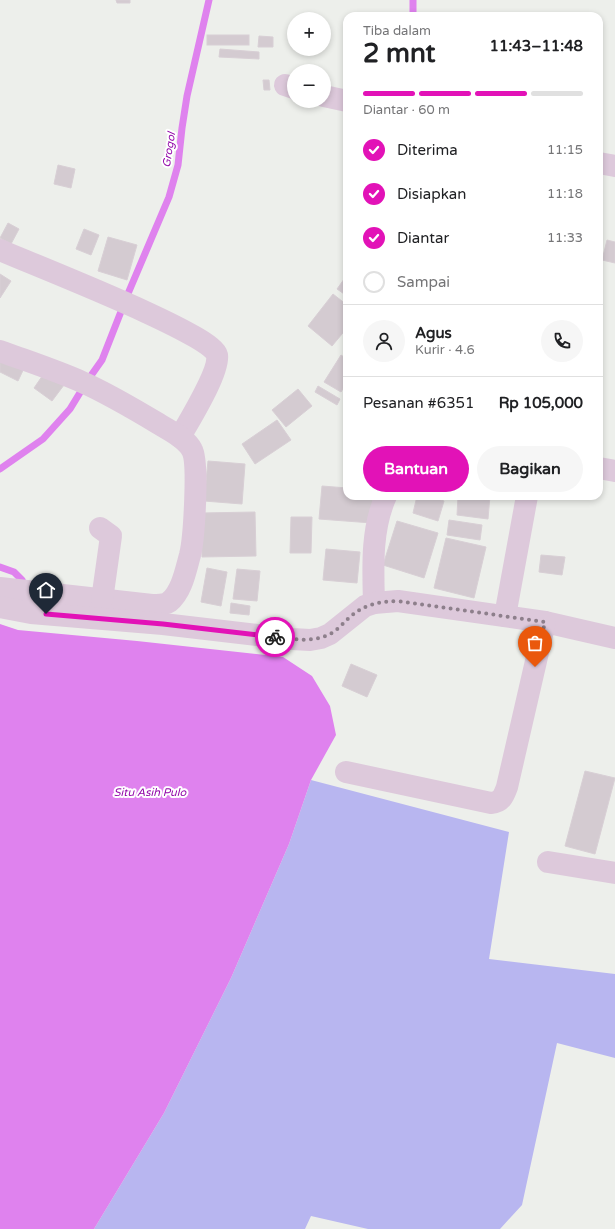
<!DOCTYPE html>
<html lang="id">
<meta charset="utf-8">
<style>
body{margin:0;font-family:"Varela Round",sans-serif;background:#f6f6f6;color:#202124;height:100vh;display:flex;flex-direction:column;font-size:15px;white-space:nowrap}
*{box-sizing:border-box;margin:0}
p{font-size:13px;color:#757577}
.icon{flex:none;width:22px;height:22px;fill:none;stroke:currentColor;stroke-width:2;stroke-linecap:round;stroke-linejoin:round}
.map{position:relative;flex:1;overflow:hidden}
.sheet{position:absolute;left:343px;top:12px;width:260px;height:488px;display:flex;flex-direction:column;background:#fff;border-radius:12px;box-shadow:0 2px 6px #0003}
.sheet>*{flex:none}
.tools{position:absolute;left:287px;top:12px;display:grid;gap:8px}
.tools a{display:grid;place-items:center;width:44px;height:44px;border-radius:50%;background:#fff;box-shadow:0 2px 6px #0003;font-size:20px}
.pin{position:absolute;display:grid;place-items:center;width:34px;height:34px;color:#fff;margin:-41px -17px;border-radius:50% 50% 50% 0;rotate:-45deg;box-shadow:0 0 4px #0007}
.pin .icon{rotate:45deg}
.courier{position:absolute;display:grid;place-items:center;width:40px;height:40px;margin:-20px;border:3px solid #e212b7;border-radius:50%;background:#fff;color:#222;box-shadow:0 1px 5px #0007}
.headline em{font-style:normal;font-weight:800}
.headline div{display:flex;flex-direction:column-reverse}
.headline{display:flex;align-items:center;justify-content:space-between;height:68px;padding:0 20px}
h1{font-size:26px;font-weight:800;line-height:30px}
.bar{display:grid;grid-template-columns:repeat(4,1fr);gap:6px 4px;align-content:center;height:48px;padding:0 20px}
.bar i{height:5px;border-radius:3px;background:#e0e0e0}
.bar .current{background:#e212b7}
.bar p{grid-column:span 4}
.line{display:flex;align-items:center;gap:10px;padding:0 20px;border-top:1px solid #e0e0e0}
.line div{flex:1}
.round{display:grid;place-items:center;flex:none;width:42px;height:42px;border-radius:21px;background:#f6f6f6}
ol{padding:0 20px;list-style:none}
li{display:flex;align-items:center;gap:12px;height:44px}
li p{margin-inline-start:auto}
li .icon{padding:4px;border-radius:50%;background:#e212b7;color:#fff;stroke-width:4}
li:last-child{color:#757577}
li i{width:22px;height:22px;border:2px solid #e0e0e0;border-radius:50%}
.primary-button{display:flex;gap:8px;margin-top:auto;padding:8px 20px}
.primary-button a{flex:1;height:46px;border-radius:24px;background:#e212b7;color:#fff;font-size:16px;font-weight:800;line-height:46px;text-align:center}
.primary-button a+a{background:#f6f6f6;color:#202124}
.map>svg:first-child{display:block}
</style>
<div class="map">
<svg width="615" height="1229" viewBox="0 0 615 1229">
<rect width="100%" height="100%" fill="#edefeb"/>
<!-- green -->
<path fill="#b8b6f0" d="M311,780L509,832L489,959L615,974V1058L557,1043L522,1205L500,1229H368L311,1216L305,1229H94L164,1113L231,978L289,844Z"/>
<!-- water -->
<path fill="#df82ee" d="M0,624L18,630L137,641L283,657L312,676L330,706L336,735L311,780L289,844L231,978L164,1113L94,1229H0Z"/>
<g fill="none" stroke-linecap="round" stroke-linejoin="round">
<!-- stream -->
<g stroke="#df82ee" stroke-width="7">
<path d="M413,16V0"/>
<path d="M127,296L169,197L178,165L182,128L187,96L209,0"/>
<path d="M90,377L102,360L122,309"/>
<path d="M0,469L43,439L70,409L81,391"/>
<path d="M0,567L14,572L22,580"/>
</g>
</g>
<!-- building -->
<g fill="#d4cbd1" stroke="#d8cfd5">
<path d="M116,0H130V3H117Z"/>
<rect x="207" y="35" width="42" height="10"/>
<path d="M259,36L273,37V47H258Z"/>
<path d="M220,49L259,52V59L219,57Z"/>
<path d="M263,80H269L270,90H264Z"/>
<path d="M58,165L75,169L71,188L54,184Z"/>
<path d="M8,223L19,229L11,244L0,238Z"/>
<path d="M84,229L99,235L91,255L76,249Z"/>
<path d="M108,237L137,245L127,280L98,271Z"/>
<path d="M607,240L615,242V263L602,260Z"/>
<path d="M0,274L11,281L0,298Z"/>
<path d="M347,275V296L337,289Z"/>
<path d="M333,294L347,305V328L332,346L308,326Z"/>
<path d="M341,355L347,359V382L341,392L324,382Z"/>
<path d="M0,362L26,364L18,381L0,372Z"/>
<path d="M45,372L64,385L52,401L34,388Z"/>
<path d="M318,386L340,399L337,405L315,392Z"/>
<path d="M298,389L312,406L286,427L272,410Z"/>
<path d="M277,420L291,440L255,464L242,444Z"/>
<path d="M208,461L245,464L242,504L204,501Z"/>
<path d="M322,486L347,488V496H373L372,523L319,519Z"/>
<path d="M417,496H426L444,501L438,521L413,513Z"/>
<path d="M458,496H490L488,519L457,515Z"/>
<path d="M255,512L256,556L202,557L201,513Z"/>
<path d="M291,517H312L311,553H290Z"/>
<path d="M449,520L482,525L480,540L447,535Z"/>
<path d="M397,521L438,533L424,578L383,565Z"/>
<path d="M446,538L486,547L474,598L434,588Z"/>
<path d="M326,549L360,552L357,583L323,580Z"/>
<path d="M541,555L565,557L562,575L539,572Z"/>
<path d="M207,568L227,572L221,606L201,602Z"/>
<path d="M237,569L260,571L257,601L233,599Z"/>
<path d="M231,603L250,606L249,615L230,613Z"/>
<path d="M351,664L377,675L367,697L342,686Z"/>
<path d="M585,771L615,778L595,854L565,846Z"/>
</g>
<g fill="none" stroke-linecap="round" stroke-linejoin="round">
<!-- minor -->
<g stroke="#ddc9db" stroke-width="22">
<path d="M285,85L294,88"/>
<path d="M324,96L347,101"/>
<path d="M599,163L615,166"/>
<path d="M0,250C29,263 213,334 217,355C220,371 189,421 180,437"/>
<path d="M0,351C27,361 55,370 82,382C109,394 134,409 159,424C170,431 186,438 192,450C199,463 194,539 190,555C186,569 182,592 169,602C165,605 157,605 152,605L0,588"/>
<path d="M599,468L615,471"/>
<path d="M100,528L111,536L102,600"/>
<path d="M374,603C373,568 371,529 386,496"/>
<path d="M0,607L31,613L163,624L292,639L310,640L321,638L330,634L365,606L374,603L398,601L545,622L615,638"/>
<path d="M505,616L527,496"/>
<path d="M346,772L491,803C502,802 504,795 507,787L545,622"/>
<path d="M548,862L615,873"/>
</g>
</g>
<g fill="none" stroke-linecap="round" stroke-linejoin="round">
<!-- done -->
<path stroke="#8d7f8b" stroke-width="4" stroke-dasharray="0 7.2" d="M275,637C293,639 313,643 330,634C338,630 343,623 349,618C364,604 378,602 398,601L545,622L535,667"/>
<!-- route -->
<path stroke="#e212b7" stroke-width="5" d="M46,614L163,624L275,637"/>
</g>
<g text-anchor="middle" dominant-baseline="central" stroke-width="4" stroke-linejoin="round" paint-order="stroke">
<!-- water labels -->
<g font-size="11" font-style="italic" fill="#9207a9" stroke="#fff">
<text transform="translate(169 150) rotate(-81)">Grogol</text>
<text x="150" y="792">Situ Asih Pulo</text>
</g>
</g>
</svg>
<div class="tools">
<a>+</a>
<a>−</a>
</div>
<div class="pin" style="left:535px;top:667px;background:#ea580c"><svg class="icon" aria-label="bag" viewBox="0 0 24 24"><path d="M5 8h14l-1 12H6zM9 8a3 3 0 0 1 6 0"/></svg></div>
<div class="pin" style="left:46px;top:614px;background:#1f2937"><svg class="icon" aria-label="home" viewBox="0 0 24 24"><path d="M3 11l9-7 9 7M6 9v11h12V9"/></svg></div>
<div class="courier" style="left:275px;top:637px"><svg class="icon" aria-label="bike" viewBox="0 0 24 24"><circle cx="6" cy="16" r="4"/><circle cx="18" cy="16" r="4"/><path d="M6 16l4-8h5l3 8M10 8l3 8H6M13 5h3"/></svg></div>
<section class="sheet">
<div class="headline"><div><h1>2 mnt</h1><p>Tiba dalam</p></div><em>11:43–11:48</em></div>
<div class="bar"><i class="current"></i><i class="current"></i><i class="current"></i><i></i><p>Diantar · 60 m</p></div>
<ol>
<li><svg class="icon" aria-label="check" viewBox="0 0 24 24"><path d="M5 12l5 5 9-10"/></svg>Diterima<p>11:15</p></li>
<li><svg class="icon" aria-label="check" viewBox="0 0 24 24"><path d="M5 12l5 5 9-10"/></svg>Disiapkan<p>11:18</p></li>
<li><svg class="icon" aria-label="check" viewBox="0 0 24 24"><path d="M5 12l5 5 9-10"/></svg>Diantar<p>11:33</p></li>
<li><i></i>Sampai</li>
</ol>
<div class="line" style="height:72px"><a class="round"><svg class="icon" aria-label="person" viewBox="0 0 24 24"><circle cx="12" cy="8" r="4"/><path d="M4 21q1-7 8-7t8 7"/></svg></a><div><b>Agus</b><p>Kurir · 4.6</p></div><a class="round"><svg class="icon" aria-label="phone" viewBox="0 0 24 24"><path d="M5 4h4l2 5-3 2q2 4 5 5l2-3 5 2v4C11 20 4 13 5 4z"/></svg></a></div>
<div class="line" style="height:52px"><div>Pesanan #6351</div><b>Rp 105,000</b></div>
<div class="primary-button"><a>Bantuan</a><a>Bagikan</a></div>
</section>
</div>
